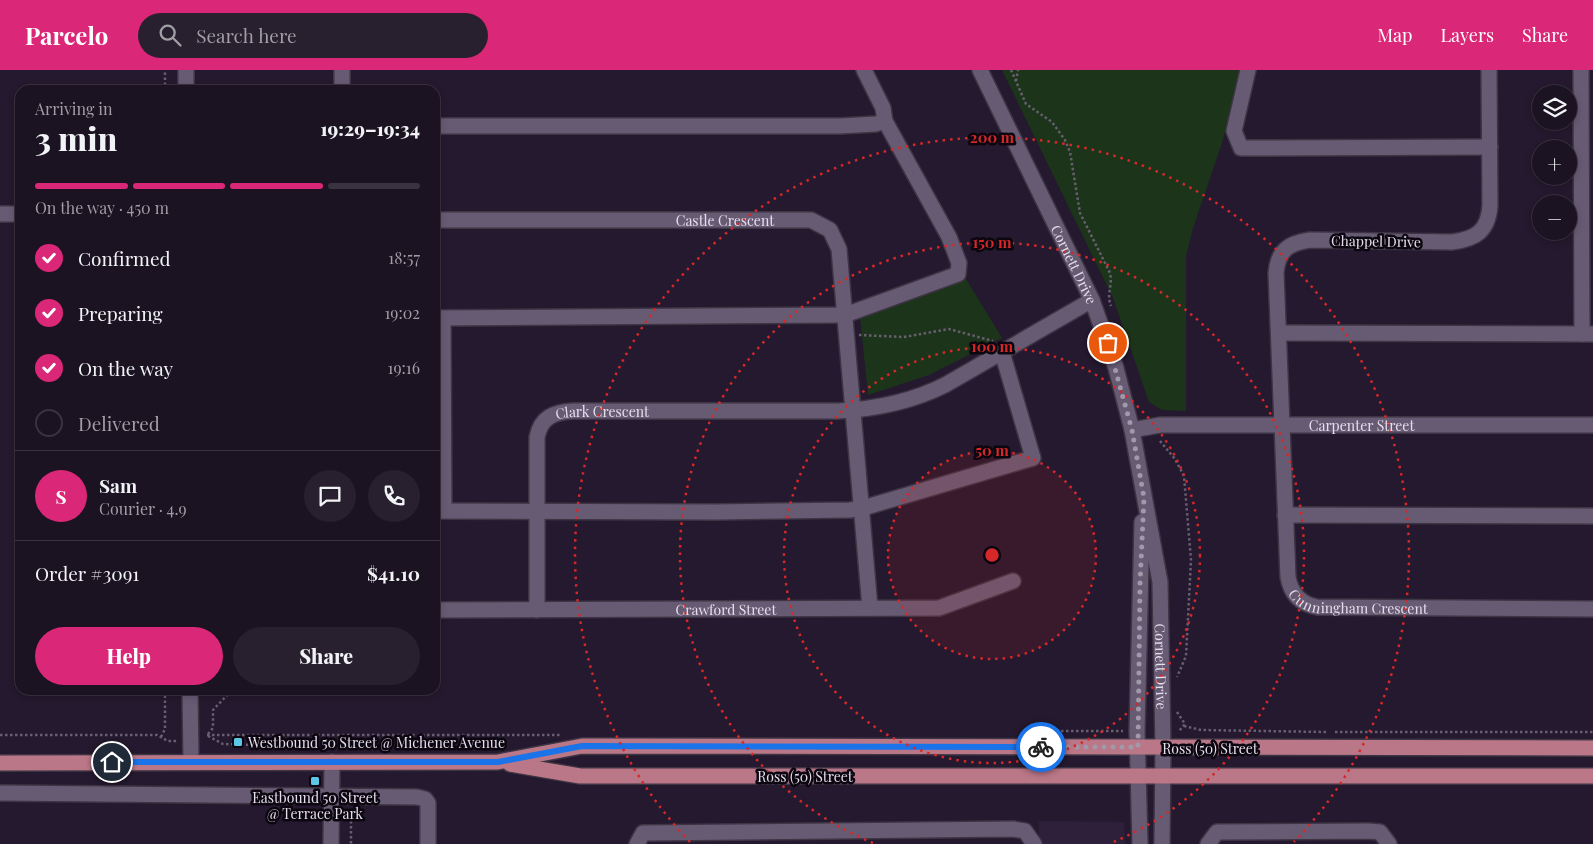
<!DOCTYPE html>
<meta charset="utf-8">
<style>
body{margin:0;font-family:"Playfair Display",serif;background:#28202f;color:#f1f3f6;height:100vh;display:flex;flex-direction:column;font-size:19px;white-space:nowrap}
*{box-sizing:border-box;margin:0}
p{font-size:16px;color:#a09ea5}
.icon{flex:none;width:28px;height:28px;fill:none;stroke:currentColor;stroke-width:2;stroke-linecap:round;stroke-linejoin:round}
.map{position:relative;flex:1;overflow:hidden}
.details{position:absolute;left:15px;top:15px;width:425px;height:610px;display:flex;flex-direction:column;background:#1b1322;border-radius:15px;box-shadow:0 2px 8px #0003,0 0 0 1px #393240}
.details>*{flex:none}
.tools{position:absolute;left:1532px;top:15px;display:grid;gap:10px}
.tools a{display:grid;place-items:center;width:45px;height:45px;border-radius:50%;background:#1b1322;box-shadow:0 2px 8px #0003,0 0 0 1px #393240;font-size:25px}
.pin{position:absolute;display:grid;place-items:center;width:42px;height:42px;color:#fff;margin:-21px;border:2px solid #fff;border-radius:50%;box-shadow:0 1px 5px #0007}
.courier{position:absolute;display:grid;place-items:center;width:50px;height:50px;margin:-25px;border:4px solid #1a73e8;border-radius:50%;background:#fff;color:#222;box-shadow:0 1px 6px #0007}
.overview em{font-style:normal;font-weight:800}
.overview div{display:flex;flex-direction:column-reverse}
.overview{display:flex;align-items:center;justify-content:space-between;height:85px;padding:0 20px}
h1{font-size:32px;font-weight:800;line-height:38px}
.bar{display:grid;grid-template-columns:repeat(4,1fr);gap:8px 5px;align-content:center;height:60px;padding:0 20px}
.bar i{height:6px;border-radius:4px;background:#393240}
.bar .selected{background:#db2777}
.bar p{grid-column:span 4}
.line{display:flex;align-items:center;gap:12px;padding:0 20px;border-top:1px solid #393240}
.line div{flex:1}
.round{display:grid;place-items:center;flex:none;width:52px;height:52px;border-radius:26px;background:#28202f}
ol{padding:0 20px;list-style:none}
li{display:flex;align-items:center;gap:15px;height:55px}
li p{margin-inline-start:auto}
li .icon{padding:5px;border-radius:50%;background:#db2777;color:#fff;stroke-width:4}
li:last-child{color:#a09ea5}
li i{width:28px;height:28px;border:2px solid #393240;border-radius:50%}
.cta{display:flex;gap:10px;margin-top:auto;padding:10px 20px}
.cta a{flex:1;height:58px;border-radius:30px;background:#db2777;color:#fff;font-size:20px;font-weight:800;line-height:58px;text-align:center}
.cta a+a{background:#28202f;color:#f1f3f6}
header{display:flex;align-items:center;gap:30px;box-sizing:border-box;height:70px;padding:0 25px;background:#db2777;color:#fff}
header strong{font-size:24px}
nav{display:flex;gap:28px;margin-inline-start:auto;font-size:18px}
.search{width:350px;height:45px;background:#28202f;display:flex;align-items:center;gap:12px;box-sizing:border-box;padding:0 18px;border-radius:28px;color:#a09ea5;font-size:19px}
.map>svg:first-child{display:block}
</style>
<header>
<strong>Parcelo</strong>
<div class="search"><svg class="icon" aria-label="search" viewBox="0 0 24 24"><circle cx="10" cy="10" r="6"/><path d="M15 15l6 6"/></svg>Search here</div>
<nav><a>Map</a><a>Layers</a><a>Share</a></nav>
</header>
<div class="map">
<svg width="1593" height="774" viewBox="0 0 1593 774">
<rect width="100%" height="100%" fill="#24192e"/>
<!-- built -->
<path fill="#2e203b" d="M1039,751L1124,752L1125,774H1039Z"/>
<!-- green -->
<g fill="#1c351a">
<path d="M1002,0H1240L1222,73L1193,158L1186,186V341L1162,340L1149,332L1113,228Z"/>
<path d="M966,209L1002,268L929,305L868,325L860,247Z"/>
</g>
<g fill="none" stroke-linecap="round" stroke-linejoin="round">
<!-- minor casing -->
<g stroke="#3d3444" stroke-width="18">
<g id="minor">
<path d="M186,0V20"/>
<path d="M342,0V20"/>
<path id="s1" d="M980,0L1092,230L1116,298L1132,360L1160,512L1163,678L1162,774"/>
<path d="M1248,0L1234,61L1241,78L1490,77"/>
<path id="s2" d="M1489,0L1490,136C1488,161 1476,169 1452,172L1310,170C1289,173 1278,180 1276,203L1288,507C1291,524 1301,534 1317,537L1593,539"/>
<path d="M1581,0L1582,264"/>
<path d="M435,56H840L876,54L885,51"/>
<path d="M0,144H20"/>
<path id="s3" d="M435,150H811L830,160L839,179L870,538"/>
<path d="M435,248L845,245L958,204L959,193L949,167L885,51L883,38L864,0"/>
<path d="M443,248L444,441"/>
<path d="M1280,263L1593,264"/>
<path id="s4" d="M1132,360L1160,355H1593"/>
<path d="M435,441L717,442L850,440L863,438L1033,388L1002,282"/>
<path d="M1285,445L1593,446"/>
<path id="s5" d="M435,540L939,538L1013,511"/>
<path id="s6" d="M537,540V367C541,347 554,342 573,341H838C877,339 911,332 945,315L1092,230"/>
<path d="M190,620L191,692"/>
<path d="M0,723L417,727L425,729L428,733V774"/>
<path d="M331,774L332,692"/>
<path d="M637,774L643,763L1013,759L1025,761L1034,774"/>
<path d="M1140,774L1137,661L1142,452"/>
<path d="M1208,774L1217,762L1368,761L1380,762L1389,774"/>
</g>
</g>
<!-- major casing -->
<g stroke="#3d3444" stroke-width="18">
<g id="major">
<path d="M0,693L498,692L582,676L1593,678"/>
<path d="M510,694L580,706H1593"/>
</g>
</g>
<!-- path -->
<g stroke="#685e71" stroke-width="2.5" stroke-dasharray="2.5 2.5" stroke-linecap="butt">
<path d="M1011,0L1026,34L1052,52L1065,70L1070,82L1080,143L1110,203C1113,216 1106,224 1111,236"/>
<path d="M1016,11L1018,0"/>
<path d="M165,20V0"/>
<path d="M859,265L904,267L949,259L993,271"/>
<path d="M1160,371L1175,389L1184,406L1191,490L1186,586L1177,607"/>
<path d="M1177,642L1185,654L1179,661"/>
<path d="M1184,656L1201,660L1327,662"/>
<path d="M1036,661H1123"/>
<path d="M1335,662H1593"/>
<path d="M208,664L213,658V640L232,620"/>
<path d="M0,665H157L168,671H178"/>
<path d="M207,665H561"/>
<path d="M208,666L223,674L253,675"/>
<path d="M161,667L165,659V620"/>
<path d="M351,741V774"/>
</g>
<!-- minor -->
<use href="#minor" stroke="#675b74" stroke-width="15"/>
<!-- major -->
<use href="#major" stroke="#ba7787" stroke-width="15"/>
</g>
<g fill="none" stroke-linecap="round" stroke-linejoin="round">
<!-- done -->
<path stroke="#a199aa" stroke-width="5" stroke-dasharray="0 9" d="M1041,677H1138L1140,514L1144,428L1132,360L1108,273"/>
<!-- route -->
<path stroke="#1a73e8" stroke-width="6" d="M112,692H498L582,676L1041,677"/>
</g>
<!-- distance rings -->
<circle cx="992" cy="485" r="104" fill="#d62828" fill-opacity=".12"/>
<g fill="none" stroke="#d62828" stroke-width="2.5" stroke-dasharray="2.5 5">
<circle cx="992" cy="485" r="104"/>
<circle cx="992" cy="485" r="208"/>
<path d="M873 773A312 312 0 1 1 1111 773"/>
<path d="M690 772A417 417 0 1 1 1294 772"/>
</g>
<!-- markers -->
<g fill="#5dc7e8" stroke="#0b060f" stroke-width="2">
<rect x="233" y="667" width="10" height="10" rx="2.5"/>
<rect x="310" y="706" width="10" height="10" rx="2.5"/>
</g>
<g text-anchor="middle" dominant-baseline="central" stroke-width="5" stroke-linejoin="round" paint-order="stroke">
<!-- street labels -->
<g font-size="14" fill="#e5deec" stroke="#0b060f">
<text stroke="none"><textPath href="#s3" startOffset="290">Castle Crescent</textPath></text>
<text transform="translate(1376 171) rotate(1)">Chappel Drive</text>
<text stroke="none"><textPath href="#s1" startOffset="216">Cornett Drive</textPath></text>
<text stroke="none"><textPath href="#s6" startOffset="251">Clark Crescent</textPath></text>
<text stroke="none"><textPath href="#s4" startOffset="230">Carpenter Street</textPath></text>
<text stroke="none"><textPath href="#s2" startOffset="778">Cunningham Crescent</textPath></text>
<text stroke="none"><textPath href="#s5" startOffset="291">Crawford Street</textPath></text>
<text stroke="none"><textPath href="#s1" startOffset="631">Cornett Drive</textPath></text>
<text x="1210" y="678">Ross (50) Street</text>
<text x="805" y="706">Ross (50) Street</text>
</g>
<!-- poi labels -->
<g font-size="14" fill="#e5deec" stroke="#0b060f" text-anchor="start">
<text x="248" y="672">Westbound 50 Street @ Michener Avenue</text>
<text x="315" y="727" text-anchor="middle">Eastbound 50 Street<tspan x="315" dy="16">@ Terrace Park</tspan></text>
</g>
</g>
<circle cx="992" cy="485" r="8" fill="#d62828" stroke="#0b060f" stroke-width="2.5"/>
<g font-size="15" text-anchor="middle" font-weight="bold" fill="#d62828" stroke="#0b060f" stroke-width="5" stroke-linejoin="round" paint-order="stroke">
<text x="992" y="73">200 m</text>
<text x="992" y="178">150 m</text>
<text x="992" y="282">100 m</text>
<text x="992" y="386">50 m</text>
</g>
</svg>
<div class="tools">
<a><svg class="icon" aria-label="layers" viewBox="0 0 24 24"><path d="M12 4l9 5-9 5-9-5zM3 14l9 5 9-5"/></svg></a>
<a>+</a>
<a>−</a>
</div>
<div class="pin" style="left:1108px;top:273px;background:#ea580c"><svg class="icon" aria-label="bag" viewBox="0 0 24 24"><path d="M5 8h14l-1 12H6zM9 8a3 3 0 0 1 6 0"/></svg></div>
<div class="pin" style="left:112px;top:692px;background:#1f2937"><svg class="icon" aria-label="home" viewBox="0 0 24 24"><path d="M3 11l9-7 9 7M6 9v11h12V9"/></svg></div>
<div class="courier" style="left:1041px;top:677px"><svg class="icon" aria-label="bike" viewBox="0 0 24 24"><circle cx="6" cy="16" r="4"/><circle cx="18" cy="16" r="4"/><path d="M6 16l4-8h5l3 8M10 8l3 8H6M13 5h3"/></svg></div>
<section class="details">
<div class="overview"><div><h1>3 min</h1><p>Arriving in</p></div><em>19:29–19:34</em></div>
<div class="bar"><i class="selected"></i><i class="selected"></i><i class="selected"></i><i></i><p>On the way · 450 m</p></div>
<ol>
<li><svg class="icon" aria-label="check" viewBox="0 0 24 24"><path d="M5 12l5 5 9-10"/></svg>Confirmed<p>18:57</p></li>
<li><svg class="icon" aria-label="check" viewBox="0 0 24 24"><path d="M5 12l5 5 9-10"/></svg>Preparing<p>19:02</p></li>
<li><svg class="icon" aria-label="check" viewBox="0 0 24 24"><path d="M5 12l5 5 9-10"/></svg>On the way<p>19:16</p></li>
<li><i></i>Delivered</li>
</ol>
<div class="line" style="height:90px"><b class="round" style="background:#db2777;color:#fff">S</b><div><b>Sam</b><p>Courier · 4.9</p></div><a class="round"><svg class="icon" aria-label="chat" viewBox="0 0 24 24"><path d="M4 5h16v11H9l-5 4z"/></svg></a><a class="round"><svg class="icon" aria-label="phone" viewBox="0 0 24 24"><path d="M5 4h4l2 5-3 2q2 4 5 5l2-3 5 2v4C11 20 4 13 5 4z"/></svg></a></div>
<div class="line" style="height:65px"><div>Order #3091</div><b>$41.10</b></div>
<div class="cta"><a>Help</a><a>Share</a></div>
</section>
</div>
